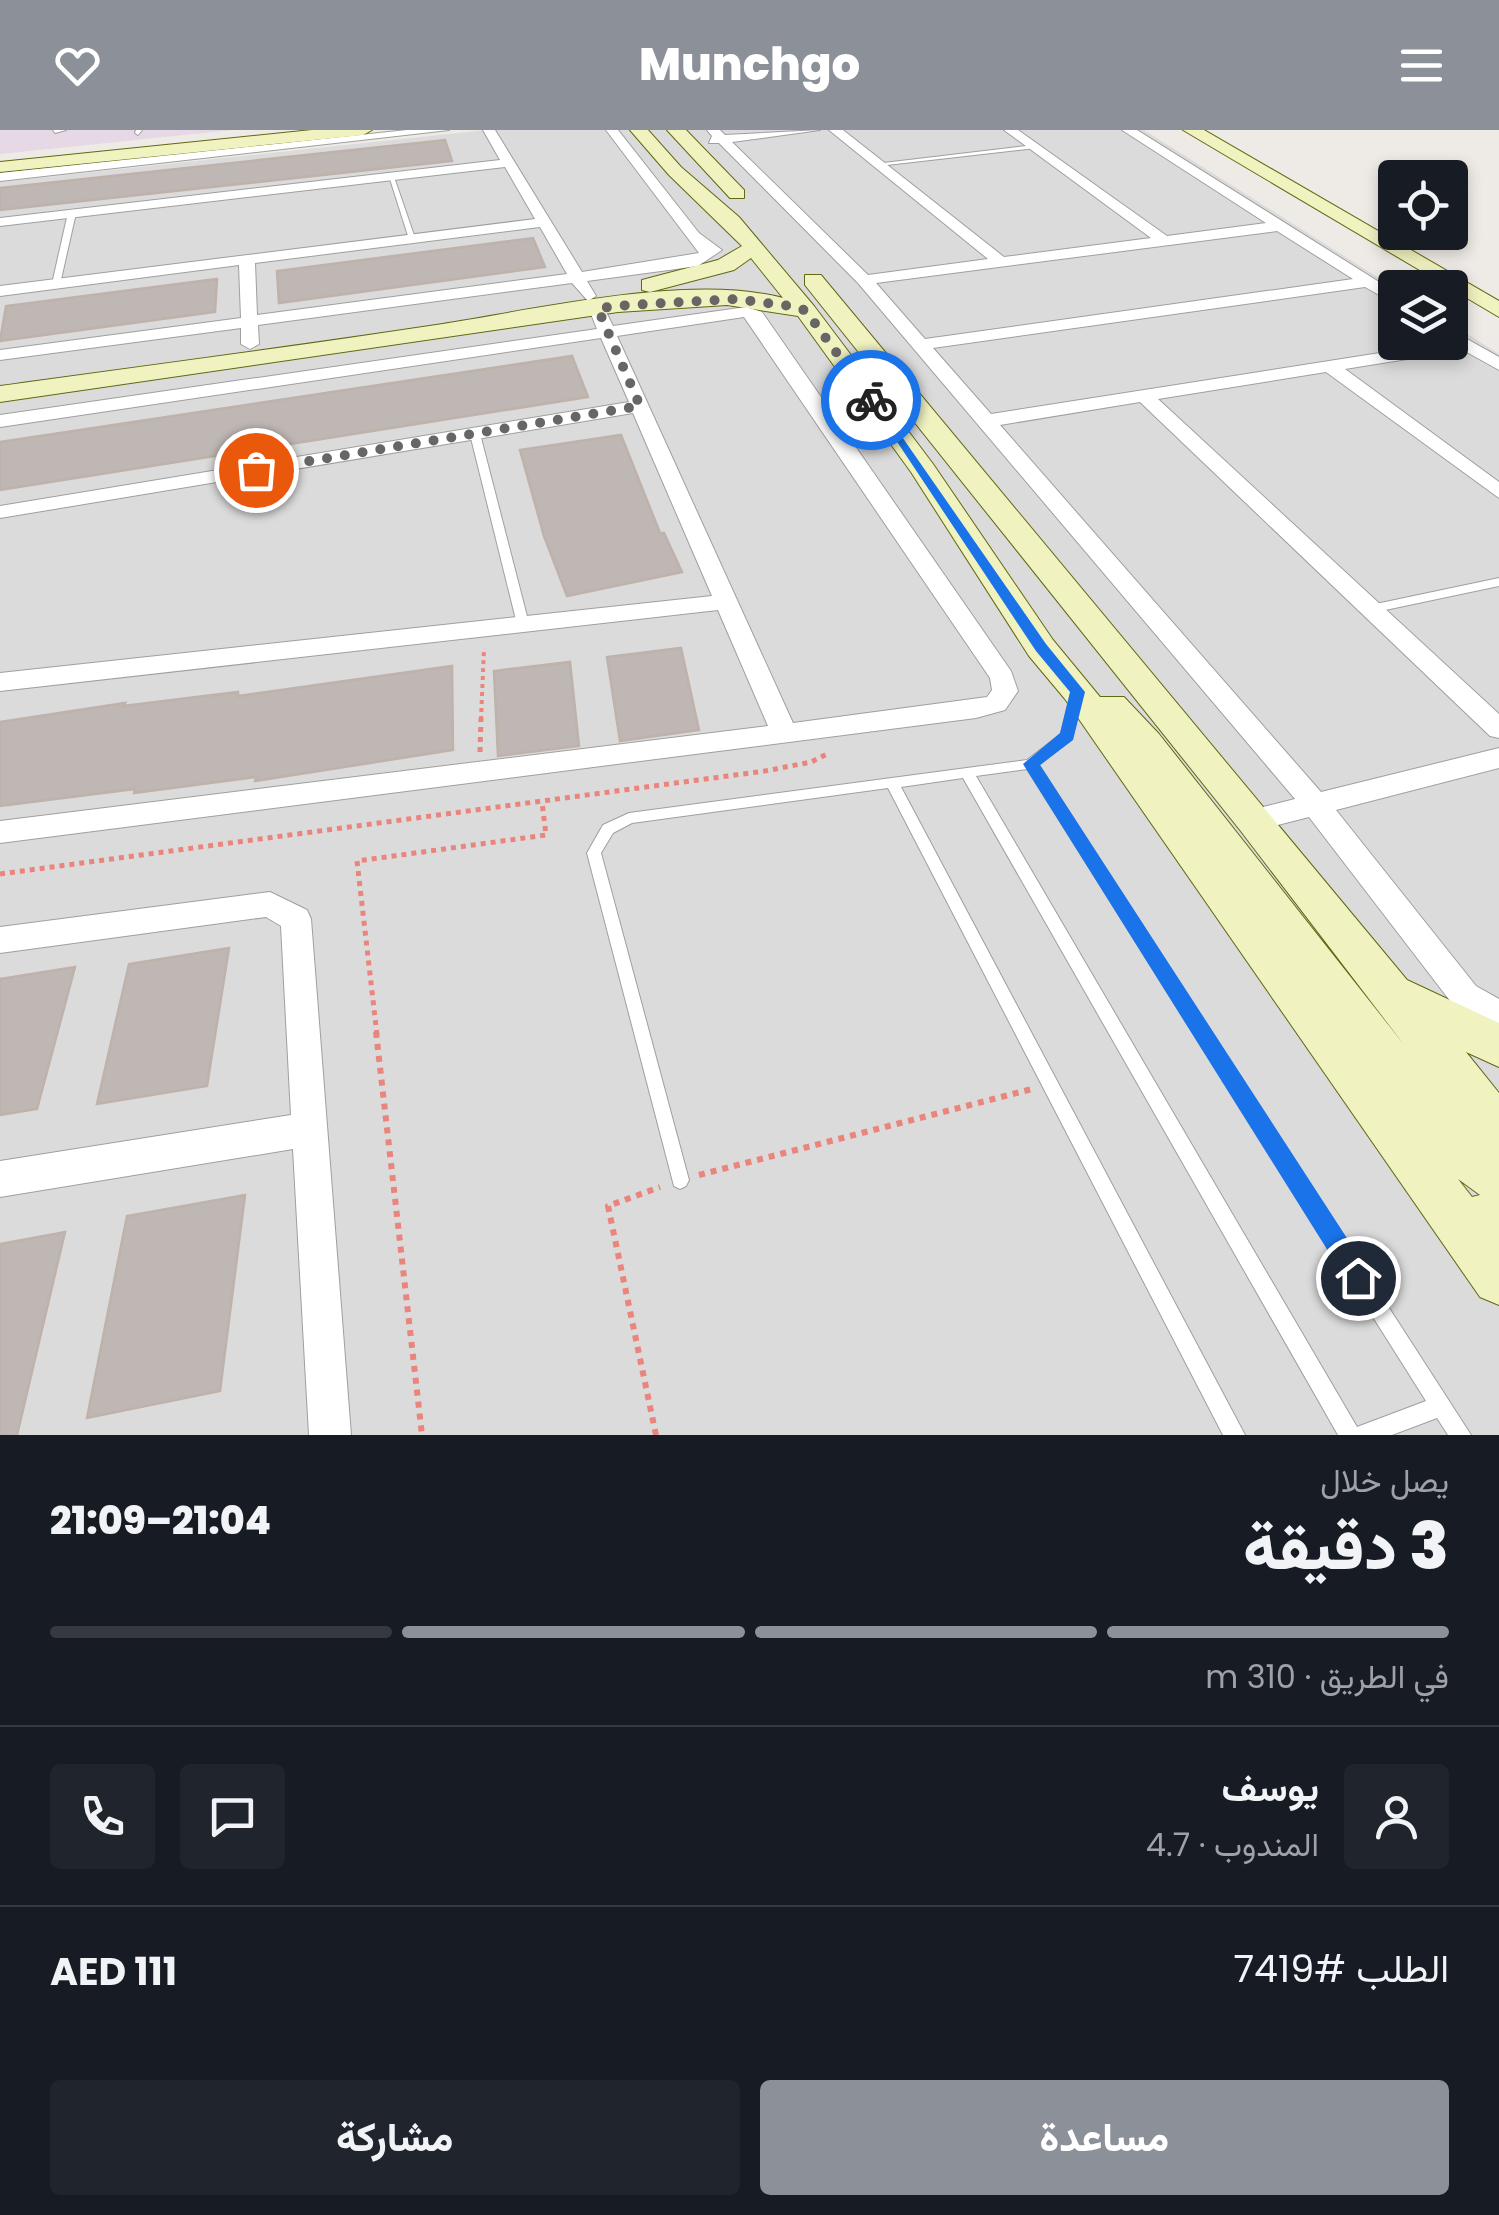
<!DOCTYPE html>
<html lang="ar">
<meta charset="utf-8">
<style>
body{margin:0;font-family:Poppins,Vazirmatn,sans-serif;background:#20242c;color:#f1f3f6;direction:rtl;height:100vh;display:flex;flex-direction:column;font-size:38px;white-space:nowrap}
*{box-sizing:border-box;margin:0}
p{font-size:32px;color:#9ea1a6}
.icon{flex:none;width:55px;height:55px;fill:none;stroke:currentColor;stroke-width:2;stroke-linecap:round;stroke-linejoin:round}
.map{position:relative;height:1305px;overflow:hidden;direction:ltr}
.sheet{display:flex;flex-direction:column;background:#171b24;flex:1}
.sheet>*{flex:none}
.fabs{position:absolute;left:1378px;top:30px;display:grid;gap:20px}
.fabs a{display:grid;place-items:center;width:90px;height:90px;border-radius:10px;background:#171b24;box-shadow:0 5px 15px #0003;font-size:50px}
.pin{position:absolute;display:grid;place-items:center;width:85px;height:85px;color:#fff;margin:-42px;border:5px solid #fff;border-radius:50%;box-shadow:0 2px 10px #0007}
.courier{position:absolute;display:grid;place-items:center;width:100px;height:100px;margin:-50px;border:8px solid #1a73e8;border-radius:50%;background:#fff;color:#222;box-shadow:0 2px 12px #0007}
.overview em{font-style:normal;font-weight:800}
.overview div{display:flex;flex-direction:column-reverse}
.overview{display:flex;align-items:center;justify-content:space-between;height:170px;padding:0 50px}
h1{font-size:65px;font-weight:800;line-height:75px}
.bar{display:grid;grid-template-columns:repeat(4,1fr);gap:15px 10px;align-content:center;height:120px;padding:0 50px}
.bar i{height:12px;border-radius:8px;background:#363941}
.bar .selected{background:#8c9099}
.bar p{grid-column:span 4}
.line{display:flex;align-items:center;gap:25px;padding:0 50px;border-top:2px solid #363941}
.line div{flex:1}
.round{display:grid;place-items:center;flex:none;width:105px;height:105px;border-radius:10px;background:#20242c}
.cta{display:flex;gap:20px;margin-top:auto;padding:20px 50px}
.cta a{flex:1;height:115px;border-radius:10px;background:#8c9099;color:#fff;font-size:40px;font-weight:800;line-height:115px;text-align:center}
.cta a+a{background:#20242c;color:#f1f3f6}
header{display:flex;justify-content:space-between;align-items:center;height:130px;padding:0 50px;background:#8c9099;color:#fff;font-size:45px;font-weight:800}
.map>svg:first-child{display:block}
</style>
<header><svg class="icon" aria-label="menu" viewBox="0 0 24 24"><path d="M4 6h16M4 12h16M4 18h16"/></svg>Munchgo<svg class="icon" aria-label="heart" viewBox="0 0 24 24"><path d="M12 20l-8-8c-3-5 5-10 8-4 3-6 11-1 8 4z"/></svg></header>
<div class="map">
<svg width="1499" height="1305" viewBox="0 0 1499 1305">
<rect width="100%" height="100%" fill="#eeebe6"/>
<!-- residential -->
<path fill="#dcdbdb" d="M486,0H1144L1395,158V212H1450V193L1499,224V1305H0V52Z"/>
<!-- industrial -->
<path fill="#e6d8e4" d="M0,0H233L0,24Z"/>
<!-- building -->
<g fill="#beb7b3" stroke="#beb2aa" stroke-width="2.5">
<path d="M445,10L452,31L0,80V58Z"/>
<path d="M533,108L545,137L279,173L277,141Z"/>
<path d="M217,149L215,182L0,211L6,176Z"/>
<path d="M572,226L588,267L0,360V312Z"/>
<path d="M621,305L660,403H664L682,442L567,466L544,406L520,320Z"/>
<path d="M681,518L699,600L620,611L607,527Z"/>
<path d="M570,532L579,616L498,626L494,541Z"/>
<path d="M452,536L453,620L255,651L256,647L134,663L135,659L0,676V592L125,573L123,576L238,562V566Z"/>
<path d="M229,818L207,956L97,974L129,834Z"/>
<path d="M75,837L37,979L0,985V849Z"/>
<path d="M245,1065L220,1261L87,1288L127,1086Z"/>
<path d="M65,1102L17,1305H0V1114Z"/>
</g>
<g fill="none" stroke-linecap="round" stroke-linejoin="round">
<!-- lane casing -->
<g stroke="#9f9f9f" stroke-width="2">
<g id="lane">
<path d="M53,0H66L55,3Z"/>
<path d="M136,0H142L138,5L135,3Z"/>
<path d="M1034,15L1036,18L878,36L875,34Z"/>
<path d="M389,46L394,47L416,111L409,109Z"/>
<path d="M72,81L76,83L60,154L56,156L52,154L68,83Z"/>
<path d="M472,302L480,304L529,494L527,497H519L517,494L470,304Z"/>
<path d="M1499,448V456L1371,483L1365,479L1371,475Z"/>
<path d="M1076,563L1082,567L1072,609L1039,635L1471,1305H1448L1437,1288L1392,1305H1338L963,648L901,657L1245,1305H1223L888,658L632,693L613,703L601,723L689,1050L686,1056L680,1059L674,1056L587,723L603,695L629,683L1027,630L1061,604L1070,567ZM1027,639L1426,1271L1357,1297L976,646Z"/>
</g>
</g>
<!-- street casing -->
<g stroke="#9f9f9f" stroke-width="2">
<g id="street">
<path d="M407,0H449L0,51V43Z"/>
<path d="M483,0H495L582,142L699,123L606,0H618L699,103L722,120L698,136L587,151L596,166L588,171L572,153L258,195L259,214L250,219L241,214V198L0,230V220L241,188L239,135L0,166V156L535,89L505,37L0,96V88L500,30ZM540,97L567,144L257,185L255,133Z"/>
<path d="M707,0H720L725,5L820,0L732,12L868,145L988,129L829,0H843L1004,127L1151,108L1004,0H1018L1167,106L1266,93L1122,0H1137L1395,162V174L1365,157L933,218L991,284L1450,212L1451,200L1499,227V240L1463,220L1345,239L1499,352V368L1326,242L1158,269L1499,584V608L1490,606L1140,272L1000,295L1321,662L1499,618V638L1336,680L1476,856L1499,869V901L1454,876L1309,687L1254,701L1244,698L1240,690L1244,682L1295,669L858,153L719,13H709L712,6ZM1277,101L1353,149L925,209L876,153Z"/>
<path d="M746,177L762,182L1011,541L1018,561L1005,580L976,588L0,713V691L768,596L718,480L0,561V543L712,466L633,283L0,388V376L629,272L601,208L0,297V285L597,199L591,184L599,179L605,180L613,196ZM744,187L990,548L992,560L987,567L793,593L617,206Z"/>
<path d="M270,762L307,780L311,789L351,1305H309L293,1019L0,1067V1031L291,985L281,796L266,787L0,823V797Z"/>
</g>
</g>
<!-- secondary casing -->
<g stroke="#616812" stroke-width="2">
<g id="secondary">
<path d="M312,0H372L363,5L0,42V32Z"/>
<path d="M630,0H648L681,37L739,87L814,176L933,334L1053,510L1100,567H1124L1159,604L1405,916L1240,700L805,155V145H821L1407,850L1499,893V937L1466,922L1499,963V1175L1480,1167L1065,569L1029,526L911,342L798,186L727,175L618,182L0,272V256C145,236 291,217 436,195C534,180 689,143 783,168L751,128L734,140L650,162L642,160V150L718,130L742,116L669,45ZM1458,1049L1480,1065L1472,1067Z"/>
<path d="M667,0H686L744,60V68H730Z"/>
<path d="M1183,0H1204L1499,171V187Z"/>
</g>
</g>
<!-- path-far2 -->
<path stroke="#e9857c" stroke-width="4" stroke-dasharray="4 4" stroke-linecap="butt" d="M481,590L484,518"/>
<!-- path-far1 -->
<g stroke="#e9857c" stroke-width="5" stroke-dasharray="5 5" stroke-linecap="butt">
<path d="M480,622L481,588"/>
<path d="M0,744L765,641L811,632L829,623"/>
<path d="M377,905L357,731L546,705L542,672"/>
</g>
<!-- path -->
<g stroke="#e9857c" stroke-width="6" stroke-dasharray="6 6" stroke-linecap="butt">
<path d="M376,902L422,1305"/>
<path d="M699,1045L1032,959"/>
<path d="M656,1305L608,1076L660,1057"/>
</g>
<!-- lane -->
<use href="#lane" fill="#fff" fill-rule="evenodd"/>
<!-- street -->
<use href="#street" fill="#fff" fill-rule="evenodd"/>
<!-- secondary -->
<use href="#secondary" fill="#f0f2c0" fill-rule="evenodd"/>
</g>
<!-- route -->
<path fill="#1a73e8" d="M868,268H875L1046,514L1085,562L1073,610L1040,635L1367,1139V1156H1350L1023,634L1060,603L1070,562L1036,521Z"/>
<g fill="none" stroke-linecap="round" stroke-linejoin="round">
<!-- done -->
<path stroke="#676664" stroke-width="10" stroke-dasharray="0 18" d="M256,340L640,276L598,179L614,176L736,169L797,177L806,181L871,270"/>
</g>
</svg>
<div class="fabs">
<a><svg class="icon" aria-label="locate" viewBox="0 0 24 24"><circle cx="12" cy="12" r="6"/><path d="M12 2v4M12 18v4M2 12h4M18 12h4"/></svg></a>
<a><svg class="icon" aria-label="layers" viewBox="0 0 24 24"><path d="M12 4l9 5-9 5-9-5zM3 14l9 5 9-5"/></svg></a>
</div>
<div class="pin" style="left:256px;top:340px;background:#ea580c"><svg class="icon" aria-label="bag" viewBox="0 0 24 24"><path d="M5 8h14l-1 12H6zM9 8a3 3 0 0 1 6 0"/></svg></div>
<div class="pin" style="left:1358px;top:1148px;background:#1f2937"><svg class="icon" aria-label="home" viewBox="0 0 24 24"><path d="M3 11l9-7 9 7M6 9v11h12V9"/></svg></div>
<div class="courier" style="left:871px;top:270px"><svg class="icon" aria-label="bike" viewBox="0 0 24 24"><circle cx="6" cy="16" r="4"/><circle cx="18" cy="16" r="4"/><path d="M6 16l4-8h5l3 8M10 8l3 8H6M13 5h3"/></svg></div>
</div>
<section class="sheet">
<div class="overview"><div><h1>3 دقيقة</h1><p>يصل خلال</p></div><em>21:04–21:09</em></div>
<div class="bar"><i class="selected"></i><i class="selected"></i><i class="selected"></i><i></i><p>في الطريق · 310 m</p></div>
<div class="line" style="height:180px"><a class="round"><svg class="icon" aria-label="person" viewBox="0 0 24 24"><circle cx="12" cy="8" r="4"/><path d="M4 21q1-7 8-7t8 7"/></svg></a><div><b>يوسف</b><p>المندوب · 4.7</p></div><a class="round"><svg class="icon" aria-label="chat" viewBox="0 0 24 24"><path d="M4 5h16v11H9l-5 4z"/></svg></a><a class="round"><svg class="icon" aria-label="phone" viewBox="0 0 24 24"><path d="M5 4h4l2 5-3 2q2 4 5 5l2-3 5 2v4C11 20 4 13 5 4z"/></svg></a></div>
<div class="line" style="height:130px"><div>الطلب #7419</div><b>AED 111</b></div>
<div class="cta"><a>مساعدة</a><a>مشاركة</a></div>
</section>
